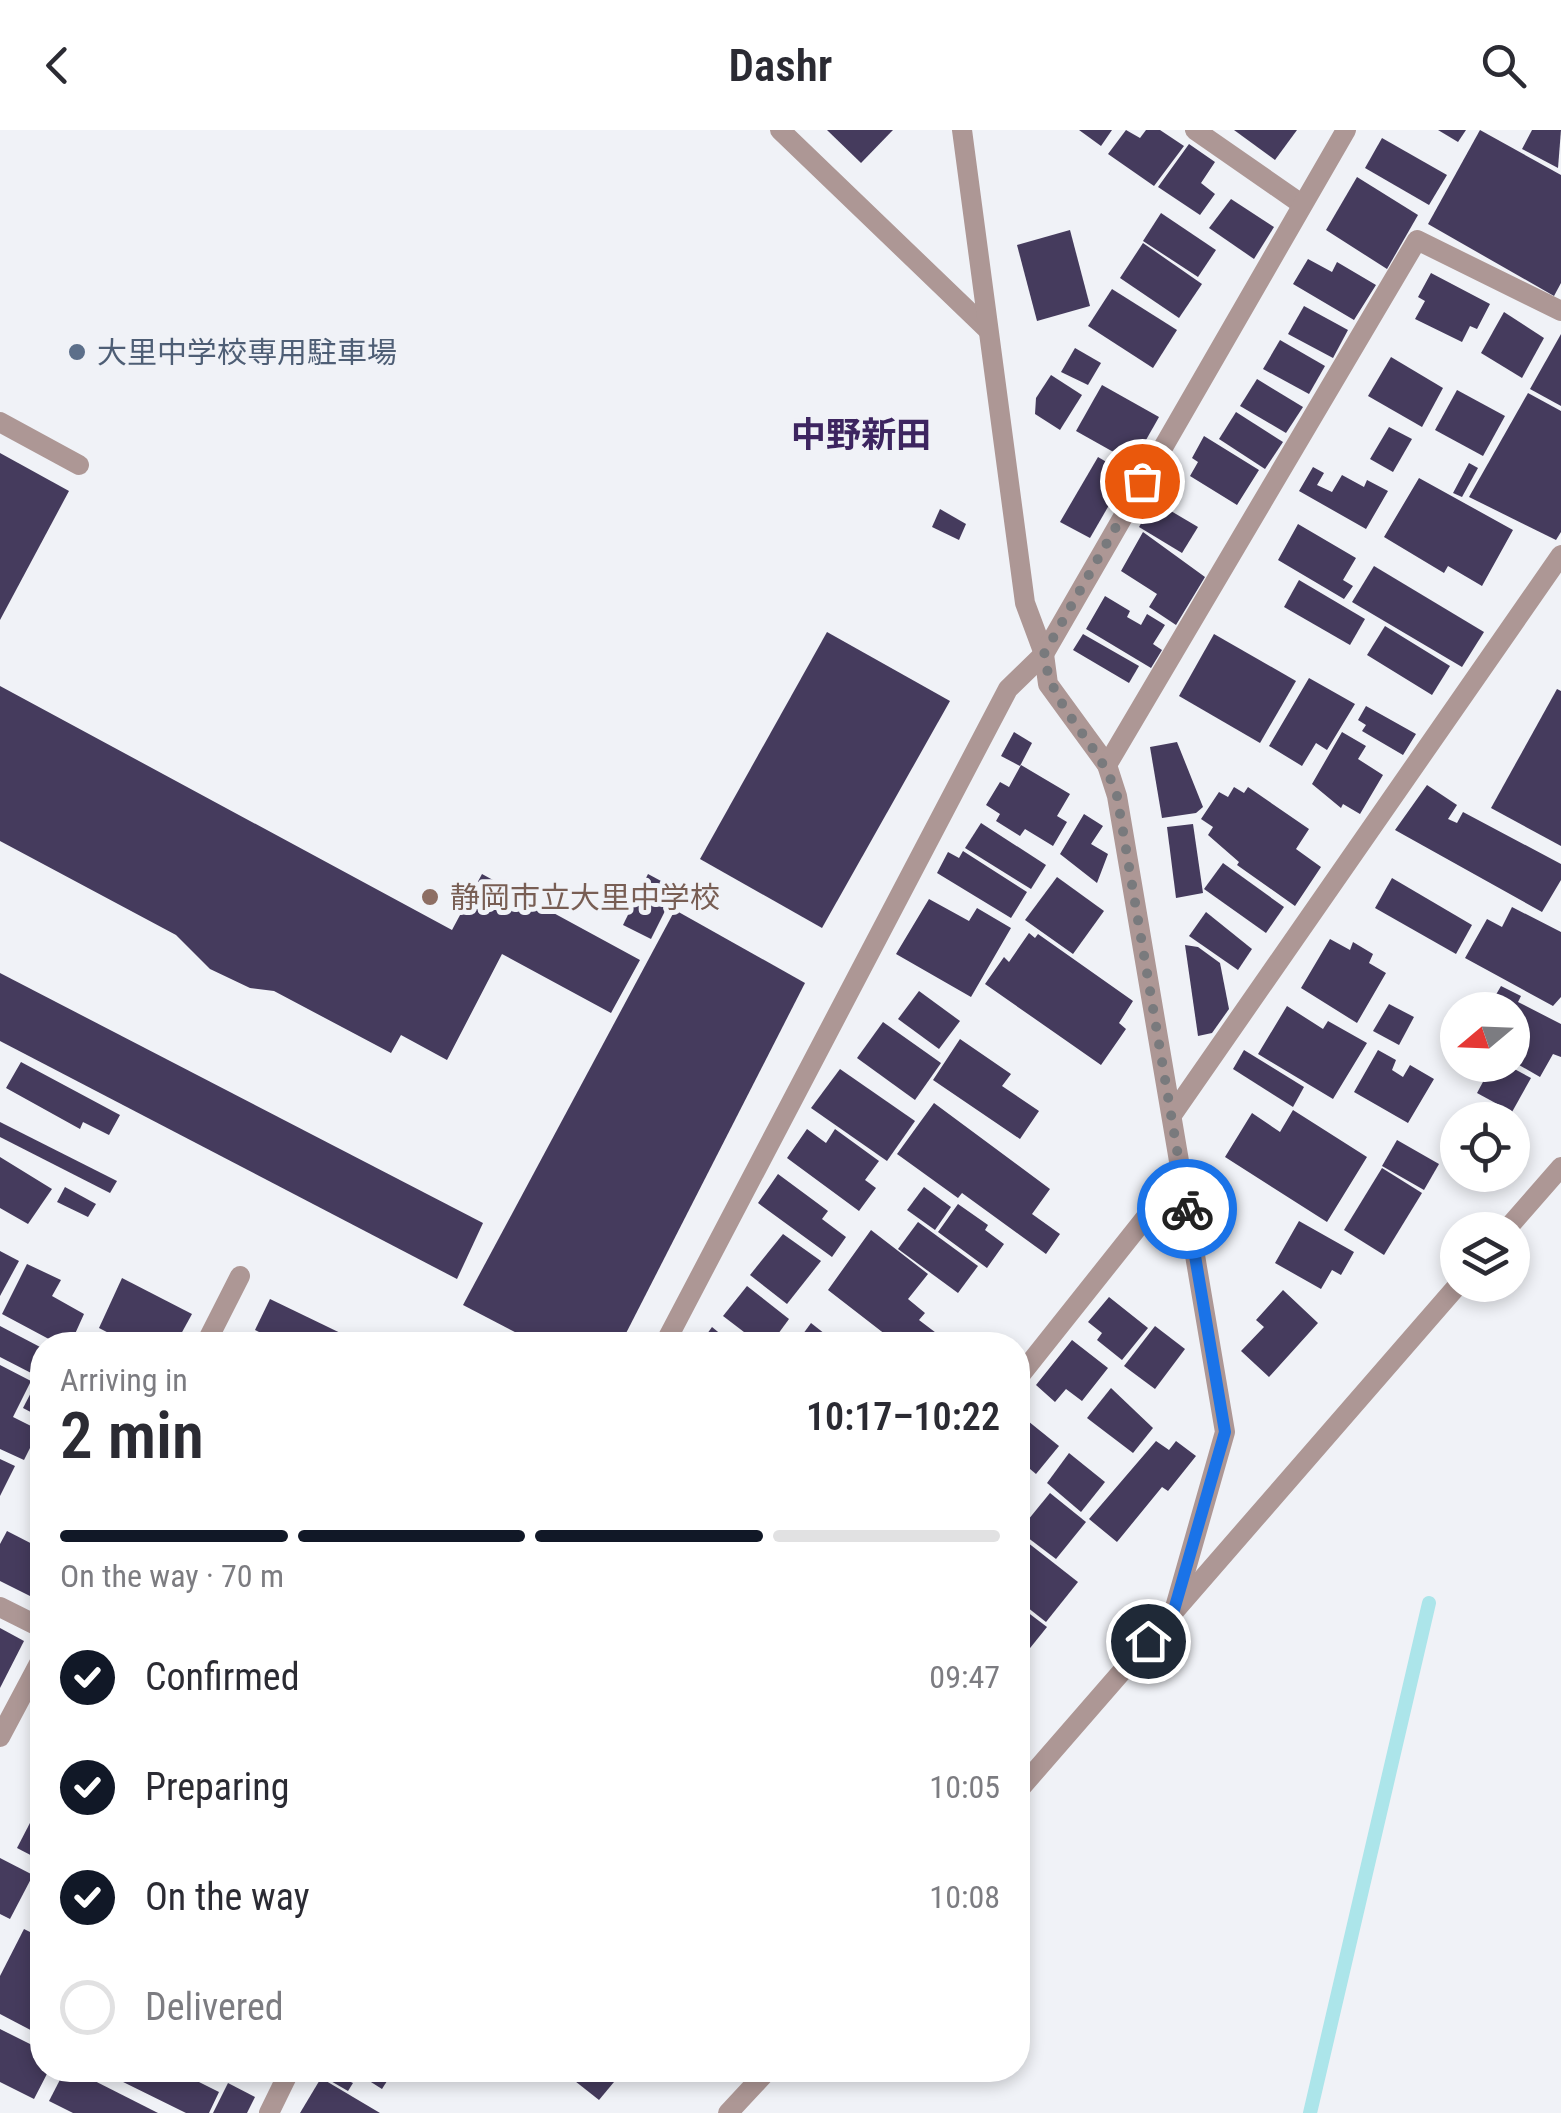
<!DOCTYPE html>
<meta charset="utf-8">
<style>
body{margin:0;font-family:"Roboto Condensed","Noto Sans JP",sans-serif;background:#f7f7f7;color:#2b2b33;height:100vh;display:flex;flex-direction:column;font-size:38px;white-space:nowrap}
*{box-sizing:border-box;margin:0}
p{font-size:32px;color:#7c7c81}
.icon{flex:none;width:55px;height:55px;fill:none;stroke:currentColor;stroke-width:2;stroke-linecap:round;stroke-linejoin:round}
.map{position:relative;flex:1;overflow:hidden}
.panel{position:absolute;left:30px;top:1202px;width:1000px;height:750px;display:flex;flex-direction:column;background:#fff;border-radius:40px;box-shadow:0 5px 15px #0003}
.panel>*{flex:none}
.needle{width:65px;rotate:251deg}
.buttons{position:absolute;left:1440px;top:862px;display:grid;gap:20px}
.buttons a{display:grid;place-items:center;width:90px;height:90px;border-radius:50%;background:#fff;box-shadow:0 5px 15px #0003;font-size:50px}
.pin{position:absolute;display:grid;place-items:center;width:85px;height:85px;color:#fff;margin:-42px;border:5px solid #fff;border-radius:50%;box-shadow:0 2px 10px #0007}
.courier{position:absolute;display:grid;place-items:center;width:100px;height:100px;margin:-50px;border:8px solid #1a73e8;border-radius:50%;background:#fff;color:#222;box-shadow:0 2px 12px #0007}
.headline em{font-style:normal;font-weight:600}
.headline div{display:flex;flex-direction:column-reverse}
.headline{display:flex;align-items:center;justify-content:space-between;height:170px;padding:0 30px}
h1{font-size:65px;font-weight:600;line-height:75px}
.bar{display:grid;grid-template-columns:repeat(4,1fr);gap:15px 10px;align-content:center;height:120px;padding:0 30px}
.bar i{height:12px;border-radius:8px;background:#e1e1e2}
.bar .on{background:#111827}
.bar p{grid-column:span 4}
ol{padding:0 30px;list-style:none}
li{display:flex;align-items:center;gap:30px;height:110px}
li p{margin-inline-start:auto}
li .icon{padding:10px;border-radius:50%;background:#111827;color:#fff;stroke-width:4}
li:last-child{color:#7c7c81}
li i{width:55px;height:55px;border:5px solid #e1e1e2;border-radius:50%}
header{display:flex;justify-content:space-between;align-items:center;height:130px;padding:0 30px;background:#fff;font-size:45px;font-weight:600}
.map>svg:first-child{display:block}
</style>
<header><svg class="icon" aria-label="back" viewBox="0 0 24 24"><path d="M15 5l-7 7 7 7"/></svg>Dashr<svg class="icon" aria-label="search" viewBox="0 0 24 24"><circle cx="10" cy="10" r="6"/><path d="M15 15l6 6"/></svg></header>
<div class="map">
<svg width="1561" height="1983" viewBox="0 0 1561 1983">
<rect width="100%" height="100%" fill="#f0f2f7"/>
<g fill="none" stroke-linecap="round" stroke-linejoin="round">
<!-- stream -->
<path stroke="#ace5ea" stroke-width="14" d="M1310,1983L1429,1473"/>
</g>
<!-- building -->
<g fill="#453b5d">
<path d="M827,0H893L861,33Z"/>
<path d="M1079,0H1112L1101,16Z"/>
<path d="M1126,0L1140,8L1146,0H1160L1184,16L1154,56L1108,24Z"/>
<path d="M1234,0H1297L1275,30Z"/>
<path d="M1438,0H1466L1458,12Z"/>
<path d="M1480,0L1561,45V153L1554,166L1428,94Z"/>
<path d="M1532,0H1561L1558,38L1522,19Z"/>
<path d="M1382,8L1447,45L1429,75L1365,38Z"/>
<path d="M1189,14L1215,32L1201,53L1215,64L1200,85L1158,57Z"/>
<path d="M1357,47L1418,85L1387,139L1326,100Z"/>
<path d="M1231,69L1274,97L1254,129L1209,98Z"/>
<path d="M1161,83L1216,120L1198,147L1143,111Z"/>
<path d="M1070,100L1090,176L1037,191L1017,115Z"/>
<path d="M1143,113L1202,154L1179,188L1120,148Z"/>
<path d="M1308,129L1332,142L1337,132L1376,155L1354,190L1293,154Z"/>
<path d="M1431,143L1490,174L1477,199L1470,196L1462,212L1415,189L1425,171L1418,167Z"/>
<path d="M1112,159L1177,200L1153,238L1088,196Z"/>
<path d="M1304,176L1348,200L1333,228L1288,204Z"/>
<path d="M1504,182L1544,208L1522,248L1481,223Z"/>
<path d="M1561,204V276L1530,259Z"/>
<path d="M1280,210L1325,236L1309,264L1263,239Z"/>
<path d="M1075,218L1101,233L1088,255L1061,242Z"/>
<path d="M1391,227L1443,258L1422,297L1368,266Z"/>
<path d="M1051,245L1082,265L1060,300L1035,284L1036,268Z"/>
<path d="M1257,249L1303,277L1286,303L1240,276Z"/>
<path d="M1102,255L1159,287L1133,333L1076,301Z"/>
<path d="M1457,260L1505,286L1483,326L1435,300Z"/>
<path d="M1528,263L1561,281V402L1556,410L1469,367Z"/>
<path d="M1236,282L1283,312L1265,339L1219,309Z"/>
<path d="M1389,297L1412,309L1393,342L1370,329Z"/>
<path d="M1204,306L1259,340L1237,375L1190,346L1198,332L1192,328Z"/>
<path d="M0,323L69,361L0,490Z"/>
<path d="M1098,327L1127,344L1090,408L1060,392Z"/>
<path d="M1469,333L1478,338L1462,367L1453,363Z"/>
<path d="M1313,337L1324,343L1317,355L1332,362L1342,345L1364,357L1367,350L1388,361L1366,399L1299,361Z"/>
<path d="M1419,348L1513,400L1482,456L1448,436L1444,443L1384,407Z"/>
<path d="M1154,371L1198,397L1182,423L1139,397Z"/>
<path d="M940,379L966,394L959,410L932,397Z"/>
<path d="M1298,394L1356,428L1343,450L1353,456L1344,469L1278,430Z"/>
<path d="M1143,402L1205,447L1176,495L1149,477L1157,464L1121,441Z"/>
<path d="M1374,436L1484,502L1462,537L1352,472Z"/>
<path d="M1299,450L1365,489L1350,515L1284,477Z"/>
<path d="M1105,466L1130,481L1127,487L1141,495L1147,484L1165,495L1153,514L1162,520L1151,538L1086,499Z"/>
<path d="M1385,496L1450,536L1432,565L1367,525Z"/>
<path d="M827,502L950,571L822,798L700,729Z"/>
<path d="M1083,504L1139,536L1129,553L1073,520Z"/>
<path d="M1214,504L1296,551L1260,613L1179,566Z"/>
<path d="M1309,548L1355,574L1327,620L1316,613L1302,636L1269,616Z"/>
<path d="M0,556L452,800L482,744L640,830L611,883L502,824L447,930L401,905L391,923L274,861L250,858L210,839L176,805L0,711Z"/>
<path d="M1557,559L1561,561V716L1491,678Z"/>
<path d="M1366,576L1416,604L1403,625L1362,601L1366,595L1358,590Z"/>
<path d="M1014,602L1032,613L1020,636L1001,626Z"/>
<path d="M1342,602L1366,616L1358,629L1383,645L1360,684L1343,674L1341,678L1312,654Z"/>
<path d="M1177,612L1203,677L1196,683L1162,688L1150,617Z"/>
<path d="M1021,635L1070,664L1057,686L1067,692L1053,716L1025,699L1020,706L996,691L1000,684L986,675L1000,652L1009,657Z"/>
<path d="M1427,655L1457,675L1448,689L1457,693L1463,682L1561,734V750L1542,782L1395,700Z"/>
<path d="M1234,657L1244,663L1248,657L1309,699L1296,719L1321,737L1295,776L1237,735L1239,732L1208,705L1213,697L1201,689L1219,662L1228,667Z"/>
<path d="M1084,684L1103,696L1091,714L1108,724L1097,753L1060,724Z"/>
<path d="M981,693L1046,735L1031,759L965,718Z"/>
<path d="M1193,694L1203,763L1176,768L1167,697Z"/>
<path d="M963,721L1027,762L1011,788L937,743L948,722L959,728Z"/>
<path d="M1223,733L1284,777L1266,803L1204,759Z"/>
<path d="M648,744L676,759L651,809L623,795Z"/>
<path d="M1057,747L1104,781L1073,824L1025,790Z"/>
<path d="M1392,748L1472,795L1456,824L1375,778Z"/>
<path d="M929,769L969,791L977,778L1011,798L971,867L896,824Z"/>
<path d="M1512,777L1561,802V867L1553,876L1465,828L1487,789L1502,797Z"/>
<path d="M675,780L805,853L620,1215H540L463,1175Z"/>
<path d="M1206,782L1252,819L1238,840L1189,806Z"/>
<path d="M1029,803L1035,808L1038,804L1133,871L1119,893L1126,899L1101,935L985,854L1004,827L1009,832Z"/>
<path d="M1330,809L1350,820L1353,812L1373,824L1369,833L1386,843L1357,893L1301,858Z"/>
<path d="M1185,815L1198,817L1220,833L1229,879L1212,903L1198,906Z"/>
<path d="M0,843L483,1093L457,1149L0,911Z"/>
<path d="M1501,856L1521,866L1518,872L1561,894V927L1553,924L1540,947L1512,931V880H1487Z"/>
<path d="M919,861L960,891L939,919L898,889Z"/>
<path d="M1389,874L1414,887L1399,915L1373,901Z"/>
<path d="M1287,876L1323,899L1328,891L1367,913L1333,969L1258,924Z"/>
<path d="M883,892L941,933L915,970L857,928Z"/>
<path d="M960,909L1011,944L1002,956L1039,981L1020,1009L933,950Z"/>
<path d="M1244,920L1304,957L1293,977L1233,939Z"/>
<path d="M1378,920L1396,930L1392,940L1403,947L1410,935L1434,949L1408,993L1354,962Z"/>
<path d="M21,932L120,985L109,1005L83,992L80,999L6,958Z"/>
<path d="M1492,935H1507L1531,948L1512,982L1477,963Z"/>
<path d="M840,939L915,991L887,1031L811,978Z"/>
<path d="M934,973L1050,1059L1032,1084L1060,1104L1046,1124L962,1063L958,1068L897,1024Z"/>
<path d="M1293,980L1367,1027L1327,1092L1225,1027L1252,983L1280,1002Z"/>
<path d="M0,992L117,1051L110,1063L0,1007Z"/>
<path d="M807,999L826,1013L835,999L879,1031L865,1050L876,1058L859,1081L787,1028Z"/>
<path d="M1397,1010L1439,1034L1424,1060L1382,1036Z"/>
<path d="M0,1027L52,1059L28,1094L0,1078Z"/>
<path d="M1382,1038L1422,1063L1384,1125L1344,1100Z"/>
<path d="M778,1044L828,1081L822,1089L846,1107L832,1127L758,1073Z"/>
<path d="M65,1057L96,1074L88,1087L57,1072Z"/>
<path d="M924,1057L951,1077L935,1100L907,1080Z"/>
<path d="M958,1074L988,1095L985,1100L1004,1114L987,1138L938,1102Z"/>
<path d="M1299,1091L1354,1122L1341,1145L1332,1140L1321,1159L1275,1133Z"/>
<path d="M918,1092L978,1136L958,1163L898,1119Z"/>
<path d="M871,1100L928,1144L908,1169L925,1183L919,1190L952,1215H899L828,1160Z"/>
<path d="M783,1104L821,1131L787,1174L750,1145Z"/>
<path d="M0,1121L19,1131L0,1166Z"/>
<path d="M27,1134L61,1150L52,1166L84,1184L70,1215H60L2,1184Z"/>
<path d="M122,1148L192,1184L175,1215H132L99,1198Z"/>
<path d="M747,1156L789,1189L770,1215H761L723,1186Z"/>
<path d="M1283,1160L1318,1193L1269,1247L1241,1221L1264,1197L1256,1190Z"/>
<path d="M1109,1167L1148,1198L1122,1230L1097,1210L1102,1203L1088,1192Z"/>
<path d="M270,1169L357,1211L364,1215H285L255,1200Z"/>
<path d="M811,1193L839,1215H795Z"/>
<path d="M0,1196L42,1218L35,1245L0,1227Z"/>
<path d="M1155,1196L1185,1219L1155,1259L1124,1236Z"/>
<path d="M712,1197L734,1215H699Z"/>
<path d="M1072,1210L1108,1238L1082,1271L1066,1259L1055,1272L1036,1255Z"/>
<path d="M0,1235L31,1251L13,1287L39,1300L24,1330L0,1319Z"/>
<path d="M37,1251L42,1254V1288L23,1278Z"/>
<path d="M1111,1258L1153,1298L1133,1323L1087,1288Z"/>
<path d="M1023,1287L1059,1316L1036,1344L1018,1329V1295Z"/>
<path d="M42,1311V1341L31,1335Z"/>
<path d="M1156,1311L1169,1320L1176,1311L1196,1326L1168,1361L1162,1357L1117,1412L1089,1389Z"/>
<path d="M1069,1323L1105,1352L1081,1382L1047,1353Z"/>
<path d="M0,1329L15,1336L0,1366Z"/>
<path d="M1050,1363L1086,1392L1056,1429L1019,1401Z"/>
<path d="M7,1401L42,1419V1472L0,1451V1414Z"/>
<path d="M1018,1405L1078,1452L1046,1492L1018,1470Z"/>
<path d="M1018,1475L1047,1497L1018,1533Z"/>
<path d="M0,1498L24,1511L0,1558Z"/>
<path d="M42,1607V1631L33,1627Z"/>
<path d="M32,1689L42,1695V1731L17,1718Z"/>
<path d="M0,1728L33,1745L10,1789L0,1784Z"/>
<path d="M24,1799L42,1808V1906L0,1884V1846Z"/>
<path d="M0,1899L42,1920V1940H49L34,1969L0,1952Z"/>
<path d="M65,1940H73L158,1983H73L49,1971Z"/>
<path d="M122,1940H185L189,1947L219,1962L209,1983H186L117,1949Z"/>
<path d="M239,1940H263L258,1950Z"/>
<path d="M325,1940L353,1953L348,1961L322,1946Z"/>
<path d="M352,1940H394L382,1959Z"/>
<path d="M561,1940H624L599,1970Z"/>
<path d="M321,1948L380,1983H300Z"/>
<path d="M228,1953L255,1967L247,1983H213Z"/>
</g>
<g fill="none" stroke-linecap="round" stroke-linejoin="round">
<!-- service -->
<path stroke="#ad9795" stroke-width="20" d="M0,292L79,335"/>
<!-- minor -->
<g stroke="#ad9795" stroke-width="20">
<path d="M780,0L988,200"/>
<path d="M962,0L1025,473L1044,524L1048,554L1107,635L1117,666L1225,1302L1174,1481"/>
<path d="M1195,0L1300,73"/>
<path d="M1107,635L1417,110L1561,181"/>
<path d="M1172,985L1561,425"/>
<path d="M1506,1100L1561,1037"/>
<path d="M205,1215L240,1146"/>
<path d="M664,1215L1008,559L1044,524L1346,0"/>
<path d="M1018,1248L1181,1043"/>
<path d="M0,1477L42,1498"/>
<path d="M0,1607L42,1528"/>
<path d="M1018,1661L1458,1155"/>
<path d="M269,1983L290,1940"/>
<path d="M728,1983L768,1940"/>
</g>
</g>
<g fill="none" stroke-linecap="round" stroke-linejoin="round">
<!-- done -->
<path stroke="#797a7d" stroke-width="10" stroke-dasharray="0 18" d="M1142,351L1044,524C1051,581 1100,611 1117,666L1187,1079"/>
<!-- route -->
<path stroke="#1a73e8" stroke-width="12" d="M1148,1511L1174,1480L1225,1302L1187,1079"/>
</g>
<!-- markers -->
<circle fill="#5c6f8a" stroke="#f0f2f7" stroke-width="4" cx="77" cy="222" r="10"/>
<circle fill="#8d6e63" stroke="#f0f2f7" stroke-width="4" cx="430" cy="767" r="10"/>
<g text-anchor="middle" dominant-baseline="central" stroke-width="10" stroke-linejoin="round" paint-order="stroke">
<!-- service labels -->
<g font-size="30" fill="#4e5e75" stroke="#f0f2f7" text-anchor="start">
<text x="97" y="222">大里中学校専用駐車場</text>
</g>
<!-- education labels -->
<g font-size="30" fill="#785e54" stroke="#f0f2f7" text-anchor="start">
<text x="450" y="767">静岡市立大里中学校</text>
</g>
<!-- quarter labels -->
<g font-size="35" font-weight="bold" fill="#3d2560" stroke="#f0f2f7">
<text x="861" y="305">中野新田</text>
</g>
</g>
</svg>
<div class="buttons">
<a><svg class="needle" viewBox="-14 -14 28 28"><path d="M0-13l5 13h-10z" fill="#e53935"/><path d="M0 13l5-13h-10z" fill="#7c7c81"/></svg></a>
<a><svg class="icon" aria-label="locate" viewBox="0 0 24 24"><circle cx="12" cy="12" r="6"/><path d="M12 2v4M12 18v4M2 12h4M18 12h4"/></svg></a>
<a><svg class="icon" aria-label="layers" viewBox="0 0 24 24"><path d="M12 4l9 5-9 5-9-5zM3 14l9 5 9-5"/></svg></a>
</div>
<div class="pin" style="left:1142px;top:351px;background:#ea580c"><svg class="icon" aria-label="bag" viewBox="0 0 24 24"><path d="M5 8h14l-1 12H6zM9 8a3 3 0 0 1 6 0"/></svg></div>
<div class="pin" style="left:1148px;top:1511px;background:#1f2937"><svg class="icon" aria-label="home" viewBox="0 0 24 24"><path d="M3 11l9-7 9 7M6 9v11h12V9"/></svg></div>
<div class="courier" style="left:1187px;top:1079px"><svg class="icon" aria-label="bike" viewBox="0 0 24 24"><circle cx="6" cy="16" r="4"/><circle cx="18" cy="16" r="4"/><path d="M6 16l4-8h5l3 8M10 8l3 8H6M13 5h3"/></svg></div>
<section class="panel">
<div class="headline"><div><h1>2 min</h1><p>Arriving in</p></div><em>10:17–10:22</em></div>
<div class="bar"><i class="on"></i><i class="on"></i><i class="on"></i><i></i><p>On the way · 70 m</p></div>
<ol>
<li><svg class="icon" aria-label="check" viewBox="0 0 24 24"><path d="M5 12l5 5 9-10"/></svg>Confirmed<p>09:47</p></li>
<li><svg class="icon" aria-label="check" viewBox="0 0 24 24"><path d="M5 12l5 5 9-10"/></svg>Preparing<p>10:05</p></li>
<li><svg class="icon" aria-label="check" viewBox="0 0 24 24"><path d="M5 12l5 5 9-10"/></svg>On the way<p>10:08</p></li>
<li><i></i>Delivered</li>
</ol>
</section>
</div>
